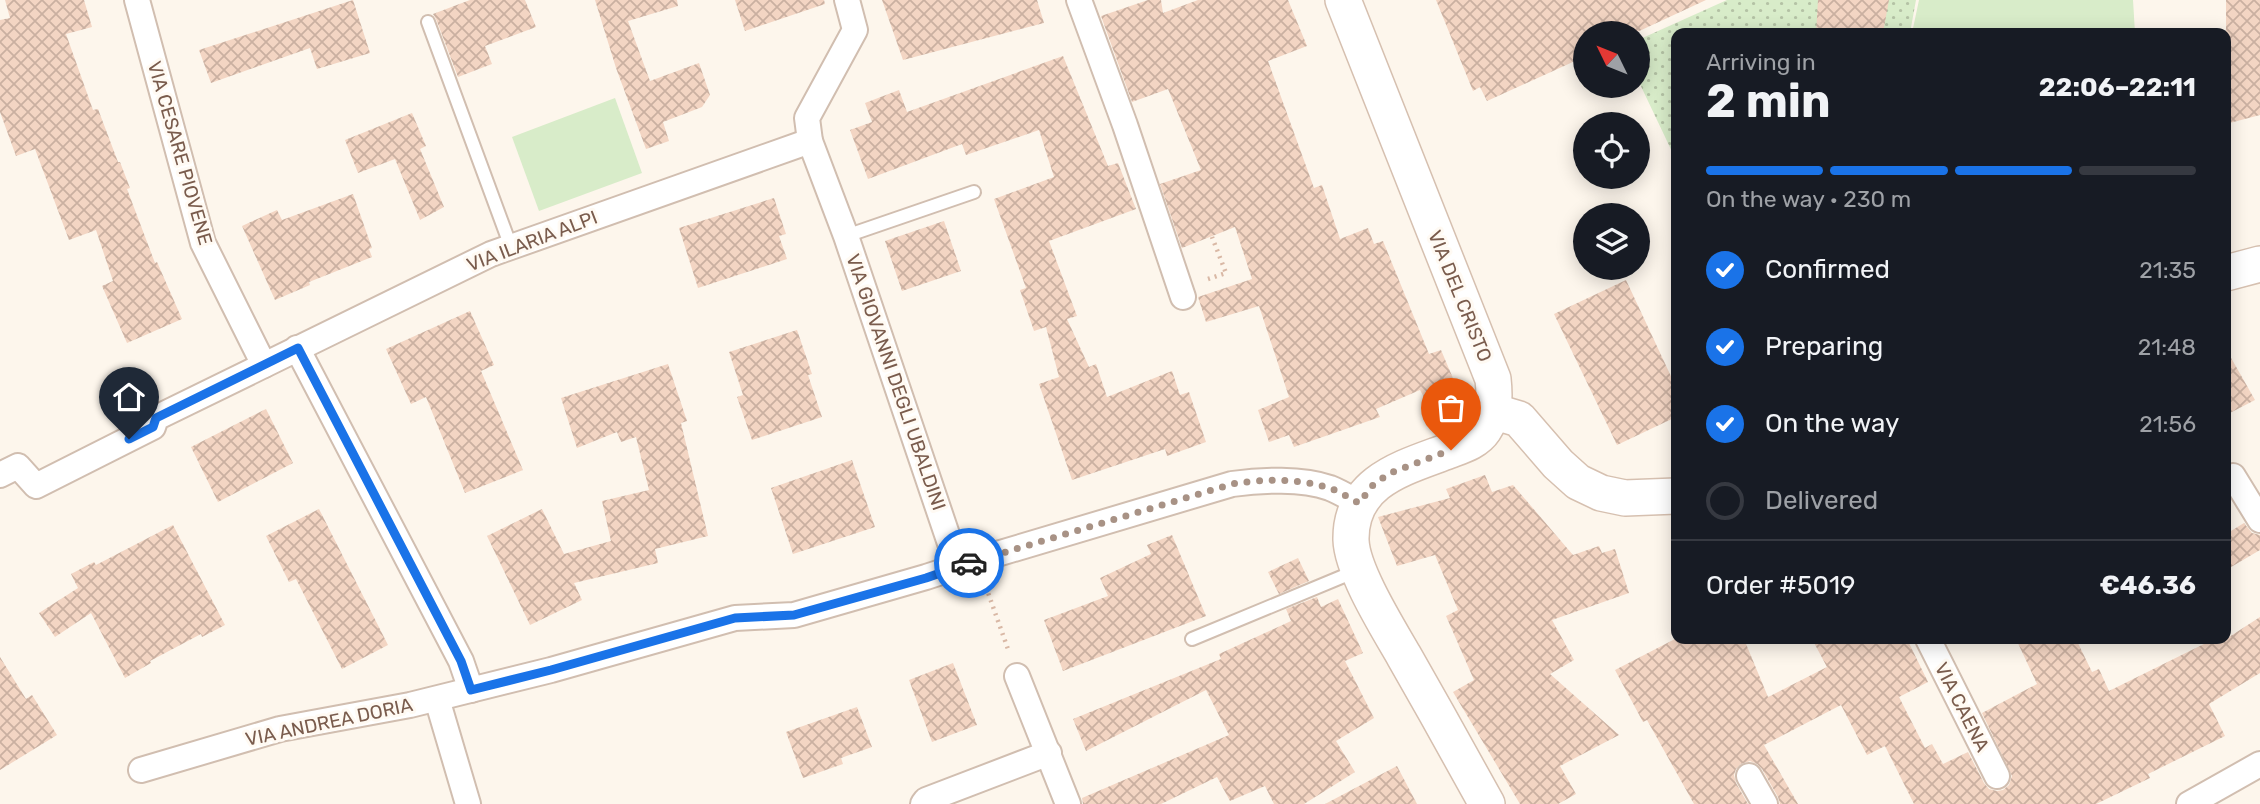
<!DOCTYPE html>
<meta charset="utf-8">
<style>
body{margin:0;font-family:Rubik,sans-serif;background:#242831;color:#f1f3f6;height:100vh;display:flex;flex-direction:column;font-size:26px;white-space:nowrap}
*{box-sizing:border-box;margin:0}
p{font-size:23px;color:#9ea1a6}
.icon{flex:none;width:38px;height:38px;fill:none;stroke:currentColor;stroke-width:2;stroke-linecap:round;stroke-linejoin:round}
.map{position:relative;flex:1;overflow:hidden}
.details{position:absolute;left:1671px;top:28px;width:560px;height:616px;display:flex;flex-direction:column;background:#171b24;border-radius:14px;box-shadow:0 4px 18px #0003}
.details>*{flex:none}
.needle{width:46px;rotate:313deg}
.controls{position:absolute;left:1573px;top:21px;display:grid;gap:14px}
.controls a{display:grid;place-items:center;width:77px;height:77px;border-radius:50%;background:#171b24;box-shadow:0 4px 18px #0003;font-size:35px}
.pin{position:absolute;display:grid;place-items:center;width:60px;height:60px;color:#fff;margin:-72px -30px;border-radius:50% 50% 50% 0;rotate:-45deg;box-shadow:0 0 7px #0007}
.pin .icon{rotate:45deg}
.courier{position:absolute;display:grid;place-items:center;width:70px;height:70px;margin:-35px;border:5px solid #1a73e8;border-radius:50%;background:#fff;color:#222;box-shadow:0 2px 9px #0007}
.summary em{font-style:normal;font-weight:700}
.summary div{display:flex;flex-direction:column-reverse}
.summary{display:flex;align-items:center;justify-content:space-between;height:119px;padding:0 35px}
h1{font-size:46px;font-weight:700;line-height:52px}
.bar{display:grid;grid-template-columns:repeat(4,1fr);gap:10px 7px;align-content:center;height:84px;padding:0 35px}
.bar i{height:9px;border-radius:5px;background:#363941}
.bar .active{background:#1a73e8}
.bar p{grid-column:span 4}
.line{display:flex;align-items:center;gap:18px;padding:0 35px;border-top:2px solid #363941}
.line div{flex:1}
ol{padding:0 35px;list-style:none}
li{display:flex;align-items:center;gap:21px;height:77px}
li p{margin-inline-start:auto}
li .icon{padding:7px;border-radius:50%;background:#1a73e8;color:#fff;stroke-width:4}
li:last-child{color:#9ea1a6}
li i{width:38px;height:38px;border:4px solid #363941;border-radius:50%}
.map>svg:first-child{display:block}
</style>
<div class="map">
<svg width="2260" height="804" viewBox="0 0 2260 804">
<defs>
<pattern id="garden-dots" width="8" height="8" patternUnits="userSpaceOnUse" patternTransform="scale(1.75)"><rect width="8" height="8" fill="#d8ecc9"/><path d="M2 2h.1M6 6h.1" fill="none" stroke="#b4c2a5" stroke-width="1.8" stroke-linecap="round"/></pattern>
<pattern id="building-cross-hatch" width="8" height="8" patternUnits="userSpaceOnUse" patternTransform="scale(1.75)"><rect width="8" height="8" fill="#f3d5c3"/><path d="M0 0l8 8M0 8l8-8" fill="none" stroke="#cab0a1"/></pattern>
</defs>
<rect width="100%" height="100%" fill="#fdf6ec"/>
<!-- green -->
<g fill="#d8ecc9">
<path d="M1919,0H2133L2135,33H1912Z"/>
<path d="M615,98L642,173L539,211L512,137Z"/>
</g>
<!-- garden -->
<path fill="url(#garden-dots)" d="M1727,0H1916L1910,33H1676V160L1638,80V40Z"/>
<!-- building -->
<g fill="url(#building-cross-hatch)">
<path d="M5,0H84L92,27L66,34L93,110L98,109L118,162H120L130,188L127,189L155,263L157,262L182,319L127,343L102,286L113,281L96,230L69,240L35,149L16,156L0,112V20L10,18Z"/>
<path d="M353,0L370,53L317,69L310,48L211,83L199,50Z"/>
<path d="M470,0H525L536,27L485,46L492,64L458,77L436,19L433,14Z"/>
<path d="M595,0H677L678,6L628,21L650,81L699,63L710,95L702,107L663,122L669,141L646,149L616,68Z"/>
<path d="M735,0H824L825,4L745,31Z"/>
<path d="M882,0H1037L1044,23L903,60Z"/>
<path d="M1148,0H1161L1163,13L1198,0H1288L1307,46L1268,61L1314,188L1322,185L1340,239L1368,228L1374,244L1383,241L1429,354L1441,350L1455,383L1446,394L1427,403L1420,390L1376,409L1380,417L1294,447L1289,435L1269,442L1258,410L1289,397L1259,306L1206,322L1198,297L1252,279L1235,227L1182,248L1160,184L1201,170L1168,89L1132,102L1101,16Z"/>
<path d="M1436,0H1706L1635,33H1586V56L1487,101L1480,87L1473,91Z"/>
<path d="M1818,0H1889L1883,33H1816Z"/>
<path d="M2226,0H2260V115L2226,124Z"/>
<path d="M1063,56L1108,166L1118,163L1136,209L1049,241L1077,316L1067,319L1089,367L1096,364L1107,397L1172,371L1180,395L1189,392L1206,442L1167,456L1165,449L1072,480L1039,384L1059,377L1046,327L1034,331L1020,290L1026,288L994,199L1054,177L1039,130L966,155L962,144L868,179L850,130L872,122L865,103L899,90L907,112Z"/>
<path d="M412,113L426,146L420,149L444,207L420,220L395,159L358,173L345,140Z"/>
<path d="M353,194L372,248L369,249L372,257L309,282L310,285L275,300L242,226L277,210L282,220Z"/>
<path d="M774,198L786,234L779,236L787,259L698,288L679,228Z"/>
<path d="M944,221L961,271L902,291L885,241Z"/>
<path d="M1626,280L1676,387V417L1617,445L1554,314Z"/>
<path d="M470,311L494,365L481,371L523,470L465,493L426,397L411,404L386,349Z"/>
<path d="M797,330L812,374L808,375L822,417L752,440L737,397L743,395L729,352Z"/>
<path d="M2226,349L2255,400L2226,415Z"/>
<path d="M668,364L687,421L681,423L708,536L655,549L658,563L574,583L582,600L530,625L487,536L542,509L564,554L611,541L602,501L649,490L636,437L621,442L617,432L577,448L561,398Z"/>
<path d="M266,409L293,463L218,502L191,447Z"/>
<path d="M852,460L875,527L793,554L771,488Z"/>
<path d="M1485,475L1492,492L1513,485L1573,555L1599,546L1602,553L1615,549L1629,593L1552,620L1574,660L1550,674L1619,735L1560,766L1576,794L1558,804H1520L1453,692L1474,680L1446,616L1458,610L1435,555L1397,566L1378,517L1450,498L1446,489Z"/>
<path d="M319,509L388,645L342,669L296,579L289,582L266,536Z"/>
<path d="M2244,523L2252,533L2260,535V550L2226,570V534Z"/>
<path d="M173,525L225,625L202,637L201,634L150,661L151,663L125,678L91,613L55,637L39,613L78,588L71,574L94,562L96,565Z"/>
<path d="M1172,535L1206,616L1063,671L1044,620L1108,596L1100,578L1151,554L1147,545Z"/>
<path d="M1298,558L1309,581L1279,594L1268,572Z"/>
<path d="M1317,597L1321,607L1338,599L1363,653L1345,661L1374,718L1336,741L1355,772L1304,804H1274L1265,786L1230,801L1217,777L1161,804H1083L1082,798L1229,735L1206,690L1086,751L1073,719L1221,659L1219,654L1291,621L1286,609Z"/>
<path d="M2260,617V673L2209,704L2225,736L2148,774L2150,778L2096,804H1914L1885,746L1867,755L1841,705L1764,745L1798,804H1780L1778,797L1762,769L1757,764L1750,761L1741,764L1736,769L1734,775L1736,783L1748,804H1694L1647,720L1643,722L1615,670L1675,639H1744L1768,697L1827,667L1812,639H1907L1928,682L1899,697L1925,748L1932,744L1943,764L1968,752L1984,783L1989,789L1997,791L2003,790L2009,785L2012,776L1982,713L2037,684L2016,639H2076L2092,672L2099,669L2109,691L2214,639H2226Z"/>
<path d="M0,657L26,699L32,695L57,735L0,770Z"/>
<path d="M953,663L977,725L932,742L909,680Z"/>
<path d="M857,707L872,747L841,758L843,764L803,778L786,732Z"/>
<path d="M1397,766L1417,804H1325Z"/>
</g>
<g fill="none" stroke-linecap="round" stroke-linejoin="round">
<!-- lane casing -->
<g stroke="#d1beb0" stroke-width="16">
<g id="lane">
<path d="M428,22L511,247"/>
<path d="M846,236L974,192"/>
<path d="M1192,639L1356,571"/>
</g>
</g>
<!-- street casing -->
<g stroke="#d1beb0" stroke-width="28">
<g id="street">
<path d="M137,0L203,243L264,365"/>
<path d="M847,0L855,30L807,118L810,141L846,236L958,567"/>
<path d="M1079,0L1125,125L1183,297"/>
<path d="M297,348L461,661L471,690"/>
<path d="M0,475L18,466L36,486L153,427L156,418L491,254L810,141"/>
<path d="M2233,476L2260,520"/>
<path d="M1928,639L1997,776"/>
<path d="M1017,676L1068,804"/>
<path d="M437,699L468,804"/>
<path d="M141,770L280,729L410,705L551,670L735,618L794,615L926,577L987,557L1232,484C1261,480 1302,478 1330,488C1340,492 1350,498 1359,503"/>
<path d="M1749,776L1765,804"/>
<path d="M923,804L926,800L1049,753"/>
<path d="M2189,804L2260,764"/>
</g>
</g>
<!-- secondary casing -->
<g stroke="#d6c0b0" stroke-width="38">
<g id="secondary">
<path d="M1343,0L1493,379C1495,397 1495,413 1484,430C1476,442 1461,446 1448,451C1403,468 1350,481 1351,540C1352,571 1388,628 1404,656C1432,705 1460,755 1487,804"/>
<path d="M2226,273L2260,264"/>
<path d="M1492,411L1519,419L1558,464L1578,482L1601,493L1625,498L1676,496"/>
</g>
</g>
<!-- path -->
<g stroke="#d9b8a5" stroke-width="4.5" stroke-dasharray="2 5" stroke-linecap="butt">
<path d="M1208,279L1226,273L1212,237"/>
<path d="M986,587L1009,652"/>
</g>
<!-- lane -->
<use href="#lane" stroke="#fff" stroke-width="12"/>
<!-- street -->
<use href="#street" stroke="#fff" stroke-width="24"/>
<!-- secondary -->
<use href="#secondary" stroke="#fff" stroke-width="35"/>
</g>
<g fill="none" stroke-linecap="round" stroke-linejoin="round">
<!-- done -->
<path stroke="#a89285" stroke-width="7" stroke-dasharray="0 12.6" d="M969,563L1232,484C1263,479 1299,478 1329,488C1339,491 1349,498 1359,503L1373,485L1390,473L1451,450"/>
<!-- route -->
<path stroke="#1a73e8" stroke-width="9" d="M129,439L153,427L156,418L298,348L461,661L471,690L551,670L735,618L794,615L926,578L969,563"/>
</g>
<g text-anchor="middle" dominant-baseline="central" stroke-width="6" stroke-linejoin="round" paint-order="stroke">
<!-- street labels -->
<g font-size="19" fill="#7a5c4d" stroke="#fffaf3">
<text transform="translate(180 153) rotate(74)">VIA CESARE PIOVENE</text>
<text transform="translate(532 241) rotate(-21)">VIA ILARIA ALPI</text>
<text transform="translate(1460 296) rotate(68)">VIA DEL CRISTO</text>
<text transform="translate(896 382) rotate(71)">VIA GIOVANNI DEGLI UBALDINI</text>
<text transform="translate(1962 707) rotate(63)">VIA CAENA</text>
<text transform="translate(329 722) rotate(-12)">VIA ANDREA DORIA</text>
</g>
</g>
</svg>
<div class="controls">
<a><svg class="needle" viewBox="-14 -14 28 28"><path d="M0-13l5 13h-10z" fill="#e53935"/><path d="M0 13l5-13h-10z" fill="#9ea1a6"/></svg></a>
<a><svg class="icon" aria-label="locate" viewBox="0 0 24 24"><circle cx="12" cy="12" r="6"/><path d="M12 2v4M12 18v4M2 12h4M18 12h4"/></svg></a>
<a><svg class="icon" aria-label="layers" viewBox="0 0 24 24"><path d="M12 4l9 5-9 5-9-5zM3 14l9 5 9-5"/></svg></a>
</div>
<div class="pin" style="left:1451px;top:450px;background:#ea580c"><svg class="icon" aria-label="bag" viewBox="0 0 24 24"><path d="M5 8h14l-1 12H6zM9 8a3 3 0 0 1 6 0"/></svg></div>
<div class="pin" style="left:129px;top:439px;background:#1f2937"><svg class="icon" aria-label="home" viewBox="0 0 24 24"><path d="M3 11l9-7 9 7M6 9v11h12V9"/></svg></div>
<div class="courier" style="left:969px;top:563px"><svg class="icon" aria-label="car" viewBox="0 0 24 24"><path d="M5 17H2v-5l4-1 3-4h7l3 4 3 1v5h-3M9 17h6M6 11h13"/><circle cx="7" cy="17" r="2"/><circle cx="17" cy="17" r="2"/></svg></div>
<section class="details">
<div class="summary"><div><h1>2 min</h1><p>Arriving in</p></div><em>22:06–22:11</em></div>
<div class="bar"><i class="active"></i><i class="active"></i><i class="active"></i><i></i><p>On the way · 230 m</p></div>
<ol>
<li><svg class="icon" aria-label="check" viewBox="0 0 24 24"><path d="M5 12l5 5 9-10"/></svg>Confirmed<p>21:35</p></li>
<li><svg class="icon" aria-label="check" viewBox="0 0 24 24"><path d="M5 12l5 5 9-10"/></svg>Preparing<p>21:48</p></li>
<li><svg class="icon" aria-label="check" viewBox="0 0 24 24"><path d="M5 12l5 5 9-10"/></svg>On the way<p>21:56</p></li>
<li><i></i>Delivered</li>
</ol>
<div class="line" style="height:91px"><div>Order #5019</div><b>€46.36</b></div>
</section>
</div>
